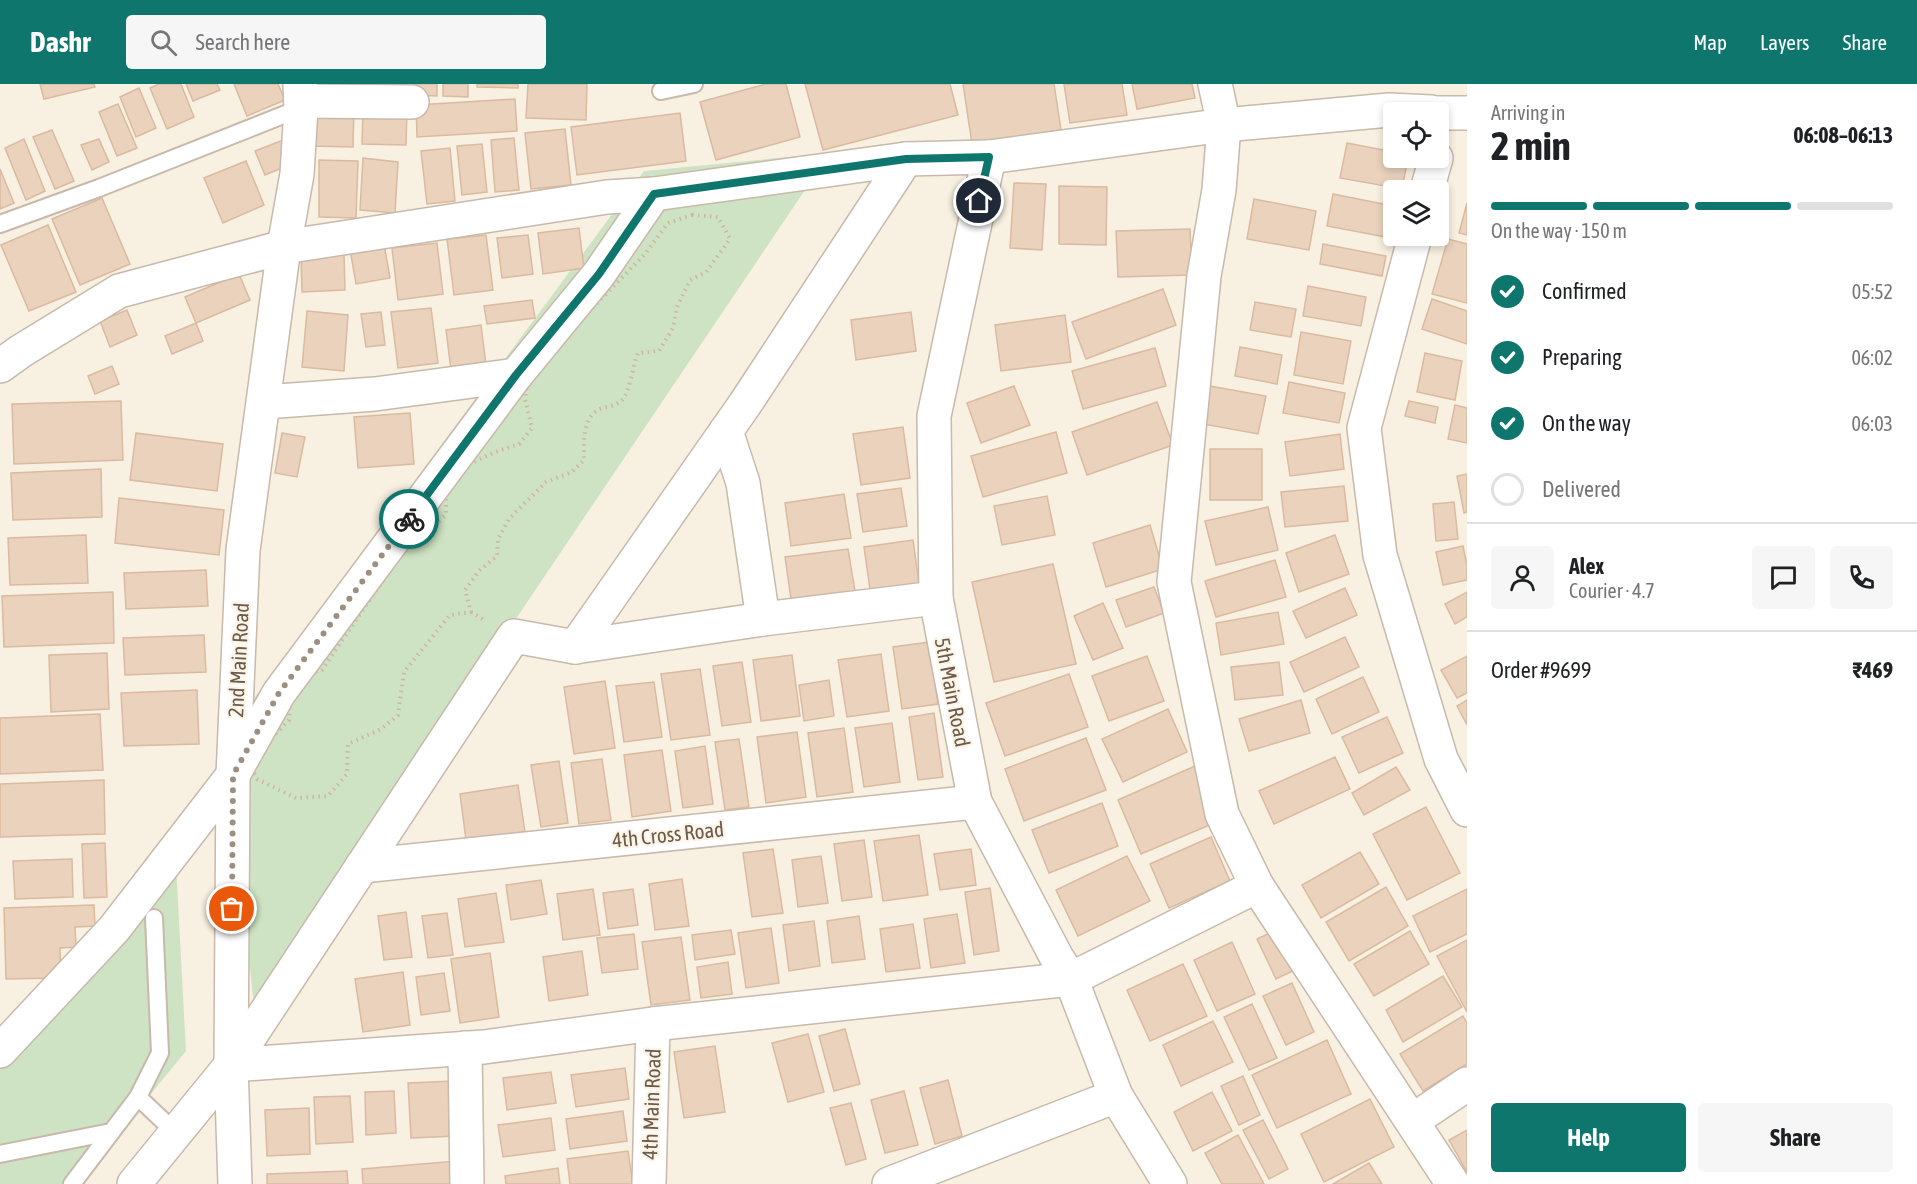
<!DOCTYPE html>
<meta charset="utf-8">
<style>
body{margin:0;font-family:"Asap Condensed",sans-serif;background:#f6f6f6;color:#202124;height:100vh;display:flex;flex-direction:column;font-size:22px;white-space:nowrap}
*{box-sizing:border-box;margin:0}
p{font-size:20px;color:#757577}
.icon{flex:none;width:33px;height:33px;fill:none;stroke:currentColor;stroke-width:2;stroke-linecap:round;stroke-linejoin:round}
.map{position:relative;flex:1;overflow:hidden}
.panel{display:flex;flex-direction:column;background:#fff;width:450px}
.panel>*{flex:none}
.tools{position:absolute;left:1383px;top:18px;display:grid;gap:12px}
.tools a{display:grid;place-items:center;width:66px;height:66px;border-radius:6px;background:#fff;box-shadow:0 3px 9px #0003;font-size:30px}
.pin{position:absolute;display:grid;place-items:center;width:51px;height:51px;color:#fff;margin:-26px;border:3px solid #fff;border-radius:50%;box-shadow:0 2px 6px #0007}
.courier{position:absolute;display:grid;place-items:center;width:60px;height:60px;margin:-30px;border:4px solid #0f766e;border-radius:50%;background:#fff;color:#222;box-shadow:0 2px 8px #0007}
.overview em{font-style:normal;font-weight:700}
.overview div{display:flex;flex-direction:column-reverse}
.overview{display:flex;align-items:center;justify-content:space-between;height:102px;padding:0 24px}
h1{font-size:39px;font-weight:700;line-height:45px}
.bar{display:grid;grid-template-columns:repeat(4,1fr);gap:9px 6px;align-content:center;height:72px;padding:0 24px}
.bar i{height:8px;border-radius:4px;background:#e0e0e0}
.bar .selected{background:#0f766e}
.bar p{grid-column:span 4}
.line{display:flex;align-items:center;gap:15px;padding:0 24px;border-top:2px solid #e0e0e0}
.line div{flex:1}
.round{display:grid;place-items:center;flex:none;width:63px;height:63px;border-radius:6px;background:#f6f6f6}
ol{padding:0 24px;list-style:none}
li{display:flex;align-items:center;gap:18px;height:66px}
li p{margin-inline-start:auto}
li .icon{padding:6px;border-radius:50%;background:#0f766e;color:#fff;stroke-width:4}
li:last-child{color:#757577}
li i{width:33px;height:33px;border:3px solid #e0e0e0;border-radius:50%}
.cta{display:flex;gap:12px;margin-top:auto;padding:12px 24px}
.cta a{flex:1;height:69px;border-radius:6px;background:#0f766e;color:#fff;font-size:24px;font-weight:700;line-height:69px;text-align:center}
.cta a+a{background:#f6f6f6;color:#202124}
header{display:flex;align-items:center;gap:36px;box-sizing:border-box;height:84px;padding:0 30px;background:#0f766e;color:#fff}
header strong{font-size:28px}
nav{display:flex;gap:33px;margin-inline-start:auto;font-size:21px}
.search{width:420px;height:54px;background:#f6f6f6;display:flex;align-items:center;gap:15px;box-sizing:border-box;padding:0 21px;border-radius:6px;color:#757577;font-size:22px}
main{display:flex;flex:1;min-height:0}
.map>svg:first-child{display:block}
</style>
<header>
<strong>Dashr</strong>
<div class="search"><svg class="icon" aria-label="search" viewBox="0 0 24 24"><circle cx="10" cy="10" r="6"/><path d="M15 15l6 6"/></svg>Search here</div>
<nav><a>Map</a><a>Layers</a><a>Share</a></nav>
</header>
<main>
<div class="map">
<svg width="1467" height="1100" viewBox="0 0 1467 1100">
<rect width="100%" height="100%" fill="#f8f1e2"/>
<!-- green -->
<g fill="#cee3c3">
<path d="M830,69L254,923L226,652L644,87Z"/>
<path d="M174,743L186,967L77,1100H0V981Z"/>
</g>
<!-- building -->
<g fill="#ead2bd" stroke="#dabaa0" stroke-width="1.5">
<path d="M40,0H94L95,3L44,15Z"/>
<path d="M159,0H181L194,33L167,45L150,4Z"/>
<path d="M186,0H217L220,6L193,17Z"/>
<path d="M234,0H278L285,16L247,32Z"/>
<path d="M358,0H437V12L358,9Z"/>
<path d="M443,0H468V13L443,12Z"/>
<path d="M477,0H518V4L477,3Z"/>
<path d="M528,0H587L586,36L526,34Z"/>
<path d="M766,0H786L800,53L716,76L700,18Z"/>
<path d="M805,0H950L958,31L823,66Z"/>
<path d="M963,0H1054L1061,46L972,60Z"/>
<path d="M1064,0H1122L1127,31L1070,39Z"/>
<path d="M1132,0H1192L1195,14L1137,25Z"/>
<path d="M139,4L156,44L136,53L120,13Z"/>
<path d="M515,15L517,47L417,53L416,21Z"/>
<path d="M118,20L137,64L117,72L99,28Z"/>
<path d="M313,21L354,22L353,63L311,62Z"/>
<path d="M363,22L407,23L406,61L362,60Z"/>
<path d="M680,29L686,77L577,91L571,43Z"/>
<path d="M565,45L571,101L531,105L525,49Z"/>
<path d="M52,46L74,97L55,105L33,53Z"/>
<path d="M514,54L519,106L495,108L491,56Z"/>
<path d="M24,55L45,107L26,116L5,64Z"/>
<path d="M99,55L109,78L92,86L81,61Z"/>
<path d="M286,55L296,78L265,91L255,67Z"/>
<path d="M1347,59L1394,68V74H1408L1402,105L1340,94Z"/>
<path d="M482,60L487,108L462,111L457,62Z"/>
<path d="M450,64L455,117L427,120L421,67Z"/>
<path d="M363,74L398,78L395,129L360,126Z"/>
<path d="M319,76L358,77L356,134L319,133Z"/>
<path d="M246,77L264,121L223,139L204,94Z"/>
<path d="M0,85L14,119L0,125Z"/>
<path d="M1014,99L1046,100L1042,166L1010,164Z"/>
<path d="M1059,102L1107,103L1106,161L1059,160Z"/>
<path d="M1333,110L1394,122L1391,154L1327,142Z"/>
<path d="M102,114L130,180L80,201L52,135Z"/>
<path d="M1254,115L1316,127L1309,166L1247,155Z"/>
<path d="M1467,119V151L1459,149Z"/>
<path d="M48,141L76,208L29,227L1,161Z"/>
<path d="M579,144L584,184L543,190L538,149Z"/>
<path d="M1190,145L1192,191L1118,193L1116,147Z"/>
<path d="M486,151L493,206L454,211L447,155Z"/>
<path d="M528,151L533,190L502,194L497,154Z"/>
<path d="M1448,155L1467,160V219L1432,210Z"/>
<path d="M437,159L443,210L398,216L392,164Z"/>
<path d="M384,160L390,194L356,200L350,165Z"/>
<path d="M1323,160L1386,172L1382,192L1320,180Z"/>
<path d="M344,169L345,206L302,208L301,170Z"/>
<path d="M239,190L250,216L196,239L185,213Z"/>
<path d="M1308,202L1366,213L1361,242L1303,232Z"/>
<path d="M1163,205L1176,241L1086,275L1072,238Z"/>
<path d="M1432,215L1467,227V260L1422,245Z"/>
<path d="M532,216L535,234L487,240L484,222Z"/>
<path d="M1255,218L1296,225L1291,253L1250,246Z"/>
<path d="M431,224L438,279L398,284L391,228Z"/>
<path d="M127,226L137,251L110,263L100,237Z"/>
<path d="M307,227L348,231L344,287L302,283Z"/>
<path d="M381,228L385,261L366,263L361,230Z"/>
<path d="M911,228L916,267L856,276L851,236Z"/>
<path d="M1065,231L1071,278L1001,287L995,241Z"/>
<path d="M196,239L203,257L172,270L165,252Z"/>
<path d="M481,241L486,281L451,286L446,246Z"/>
<path d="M1301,248L1351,257L1343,300L1294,291Z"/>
<path d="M1240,263L1282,271L1277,300L1235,292Z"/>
<path d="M1155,264L1166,302L1083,325L1072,287Z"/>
<path d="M1425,269L1462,277L1455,316L1417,308Z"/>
<path d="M112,282L119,300L95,310L88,292Z"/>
<path d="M1289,298L1345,309L1339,339L1283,329Z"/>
<path d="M1014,302L1030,341L981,359L967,319Z"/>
<path d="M1210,302L1266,312L1258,350L1203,340Z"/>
<path d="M121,317L123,376L14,380L12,320Z"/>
<path d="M1409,317L1438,323L1435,339L1405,332Z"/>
<path d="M1157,318L1173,361L1087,391L1072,348Z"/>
<path d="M1455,321L1467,324V359L1448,355Z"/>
<path d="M410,329L414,380L358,384L354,333Z"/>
<path d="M903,343L910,394L861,401L853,350Z"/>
<path d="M1056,348L1067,389L983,413L971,372Z"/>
<path d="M136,349L223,360L217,407L130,396Z"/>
<path d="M282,349L305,353L297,393L275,389Z"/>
<path d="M1340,350L1344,385L1290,392L1285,358Z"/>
<rect x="1210" y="365" width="52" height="51"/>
<path d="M101,385L102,433L13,436L11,389Z"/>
<path d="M1467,390V428L1464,429L1457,392Z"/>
<path d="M1344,402L1348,437L1285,443L1281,408Z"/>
<path d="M901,404L907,442L863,448L857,410Z"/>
<path d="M844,410L851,454L791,462L785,419Z"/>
<path d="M1047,412L1055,451L1002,461L994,422Z"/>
<path d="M119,414L224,426L219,471L115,459Z"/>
<path d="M1454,418L1458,455L1436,457L1433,420Z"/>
<path d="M1268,423L1278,466L1216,481L1205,437Z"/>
<path d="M1150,441L1163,485L1106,503L1093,459Z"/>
<path d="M86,451L88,499L10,501L8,454Z"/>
<path d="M1335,451L1349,490L1299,508L1286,469Z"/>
<path d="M913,456L920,506L871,513L864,463Z"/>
<path d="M1463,462L1467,481V496L1443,501L1436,468Z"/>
<path d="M848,465L856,513L792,522L785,473Z"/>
<path d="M1275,476L1286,513L1216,533L1205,497Z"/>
<path d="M1053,480L1076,580L994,598L972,498Z"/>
<path d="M206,486L208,522L126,525L124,489Z"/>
<path d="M1154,503L1164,529L1126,543L1116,516Z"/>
<path d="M1345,504L1357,531L1306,554L1293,527Z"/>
<path d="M113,508L114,559L4,563L2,512Z"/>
<path d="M1467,508V533L1455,540L1445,520Z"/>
<path d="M1103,519L1123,564L1093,576L1074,532Z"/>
<path d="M1278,528L1284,560L1221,571L1216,539Z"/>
<path d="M204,551L206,588L125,591L123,554Z"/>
<path d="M1345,553L1359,583L1304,608L1290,578Z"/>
<path d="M929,558L938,620L902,625L893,563Z"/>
<path d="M107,569L109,625L51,628L49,571Z"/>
<path d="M881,570L889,627L847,633L838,576Z"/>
<path d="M792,571L800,632L761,637L753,576Z"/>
<path d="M1147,572L1164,617L1109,637L1092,592Z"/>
<path d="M1467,572V609L1457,614L1441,586Z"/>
<path d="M742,578L751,638L722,642L713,582Z"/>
<path d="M1279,578L1283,611L1235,616L1231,583Z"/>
<path d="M700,585L710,651L671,656L661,590Z"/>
<path d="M1069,590L1088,643L1005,672L986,619Z"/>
<path d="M1363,593L1379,628L1332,650L1316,615Z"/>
<path d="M829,596L834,632L804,637L799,601Z"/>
<path d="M605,597L615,664L574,670L564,603Z"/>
<path d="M654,598L662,653L624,658L616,602Z"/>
<path d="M197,606L199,660L124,662L121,609Z"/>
<path d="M1301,616L1310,649L1249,667L1239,635Z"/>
<path d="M1467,616V641L1457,622Z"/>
<path d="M1168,625L1187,668L1123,698L1102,655Z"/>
<path d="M934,629L943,693L918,696L909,633Z"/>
<path d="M100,630L103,686L0,690V634Z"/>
<path d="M1387,633L1403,669L1359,689L1342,653Z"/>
<path d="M892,639L900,698L864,703L855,644Z"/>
<path d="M844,644L853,708L817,713L808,649Z"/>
<path d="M797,648L806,713L766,719L757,653Z"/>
<path d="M1086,654L1106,706L1024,737L1005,685Z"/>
<path d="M739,655L749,723L725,726L715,658Z"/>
<path d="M705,662L713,720L683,724L675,667Z"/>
<path d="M662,666L671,727L632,733L624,671Z"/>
<path d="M1335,673L1350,705L1274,740L1259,707Z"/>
<path d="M602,675L611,736L579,740L571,679Z"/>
<path d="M559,677L568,739L541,743L531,681Z"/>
<path d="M1195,682L1219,737L1141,770L1118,716Z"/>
<path d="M1396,683L1410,706L1364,731L1352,709Z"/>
<path d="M104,696L105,750L0,753V700Z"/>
<path d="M518,701L525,748L466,756L460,710Z"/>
<path d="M1102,719L1118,762L1049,789L1032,746Z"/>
<path d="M1426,723L1460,789L1407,816L1373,750Z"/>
<path d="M919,751L928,811L883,817L874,757Z"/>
<path d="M1211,753L1230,797L1169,824L1150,780Z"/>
<path d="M864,756L872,813L842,817L834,760Z"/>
<path d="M105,759L107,813L84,814L82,760Z"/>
<path d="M773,765L783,829L752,833L743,769Z"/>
<path d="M971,765L976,801L940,806L934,770Z"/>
<path d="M1360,768L1379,800L1321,834L1302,801Z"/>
<path d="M821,772L828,819L798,823L792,776Z"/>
<path d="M1127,772L1150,817L1078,852L1056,806Z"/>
<path d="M72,775L73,813L15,815L13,777Z"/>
<path d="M682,795L689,842L655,846L649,800Z"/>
<path d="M541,796L547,830L511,836L506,801Z"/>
<path d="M1386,803L1408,842L1349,877L1326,838Z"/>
<path d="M990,804L999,867L974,871L965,808Z"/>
<path d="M593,805L600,851L563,856L557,810Z"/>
<path d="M633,805L638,841L608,845L603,809Z"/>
<path d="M1467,805V850L1430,868L1413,832Z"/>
<path d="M496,809L504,858L465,863L458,815Z"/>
<path d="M94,821L95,842L75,843L76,863L60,864L61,894L6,895L4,824Z"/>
<path d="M406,828L412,873L384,876L378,832Z"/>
<path d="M447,829L453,871L428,874L422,832Z"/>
<path d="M957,830L965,879L931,884L924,835Z"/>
<path d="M859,832L865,875L832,879L827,837Z"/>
<path d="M814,837L820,882L789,887L783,841Z"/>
<path d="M913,840L920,884L886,888L880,845Z"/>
<path d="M771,844L779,899L746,904L738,849Z"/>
<path d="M731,846L735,870L695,876L692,851Z"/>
<path d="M1276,846L1295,886L1276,895L1257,855Z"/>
<path d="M1410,847L1429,880L1374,912L1354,880Z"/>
<path d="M634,850L638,885L602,889L597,854Z"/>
<path d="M681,853L690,916L651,921L642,858Z"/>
<path d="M1467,856V928L1437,872Z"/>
<path d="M1232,858L1255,910L1217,927L1194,876Z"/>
<path d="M582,867L588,911L549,917L543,873Z"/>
<path d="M490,869L499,933L460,939L451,875Z"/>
<path d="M728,878L732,910L701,914L697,883Z"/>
<path d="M1183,880L1207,932L1150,957L1127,906Z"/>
<path d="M403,888L410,941L363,948L355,895Z"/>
<path d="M444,889L450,927L421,931L416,893Z"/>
<path d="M1443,892L1462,923L1403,958L1386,926Z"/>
<path d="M1292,899L1314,948L1286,961L1263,912Z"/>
<path d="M1252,920L1277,974L1249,986L1224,933Z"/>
<path d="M1463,932L1467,939V980L1423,1007L1400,970Z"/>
<path d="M1213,937L1233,978L1181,1002L1163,961Z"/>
<path d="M845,945L860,1000L834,1007L819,952Z"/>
<path d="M808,950L824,1008L788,1018L772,959Z"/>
<path d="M1327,956L1351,1010L1277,1044L1252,991Z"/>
<path d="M715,962L725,1028L684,1034L674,968Z"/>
<path d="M625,984L629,1015L576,1023L571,991Z"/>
<path d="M551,988L556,1019L507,1026L503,994Z"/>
<path d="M1243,992L1260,1031L1239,1041L1221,1002Z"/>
<path d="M948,996L962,1052L935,1060L920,1004Z"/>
<path d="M454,997L456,1052L411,1054L408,999Z"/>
<path d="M394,1007L396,1049L366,1051L365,1008Z"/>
<path d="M904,1007L918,1061L885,1069L871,1016Z"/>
<path d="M1212,1008L1232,1047L1193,1067L1174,1028Z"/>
<path d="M350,1012L353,1058L316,1060L314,1013Z"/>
<path d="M1370,1015L1394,1063L1324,1098L1301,1050Z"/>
<path d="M851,1019L866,1075L846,1081L830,1024Z"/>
<path d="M309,1024L310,1070L267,1072L265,1026Z"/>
<path d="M623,1027L627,1057L570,1065L566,1035Z"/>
<path d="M551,1034L555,1066L503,1073L498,1041Z"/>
<path d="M1263,1036L1288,1085L1269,1095L1243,1046Z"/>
<path d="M1467,1046V1088L1449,1056Z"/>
<path d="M1238,1051L1264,1100H1222L1205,1069Z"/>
<path d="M628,1067L633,1100H570L567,1075Z"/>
<path d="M457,1077L459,1100H363L362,1085Z"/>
<path d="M1369,1079L1382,1100H1333Z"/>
<path d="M558,1084L560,1100H506L505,1092Z"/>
<path d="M347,1087L348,1100H267V1090Z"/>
</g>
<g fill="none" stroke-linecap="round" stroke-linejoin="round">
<!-- service casing -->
<g stroke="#c7b9ab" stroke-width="20">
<g id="service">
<path d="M661,7L694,0"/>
<path d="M0,140L99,104L301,24"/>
<path d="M138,1013L176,1049"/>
<path d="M0,1070L111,1048"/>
<path d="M72,1100L138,1013L160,969L154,834"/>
</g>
</g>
<!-- minor casing -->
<g stroke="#c7b9ab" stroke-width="36">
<g id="minor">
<path d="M1215,0L1224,41L1219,106L1204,192L1174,498L1222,730L1257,802L1453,1100"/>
<path d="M301,17L412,18"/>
<path d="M1438,29H1467"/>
<path d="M989,73L934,332L936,514L975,718L1057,874L1071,895L1116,1012L1170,1100"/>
<path d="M1427,106L1436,74"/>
<path d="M1415,152L1364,344L1380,471L1441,675L1467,726"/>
<path d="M0,282L21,267L119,207L284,163L607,113L654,110"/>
<path d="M264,318L375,310L516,291"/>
<path d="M726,347L743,399L763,535"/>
<path d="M575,563L763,535L936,514"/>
<path d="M362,782L975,718"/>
<path d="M465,964L467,1100"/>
<path d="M0,967L114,845L233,691L279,609L516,291L599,190L654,110L906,75L989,73L1224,41L1389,26L1431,28"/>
<path d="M231,981L484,963L653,940L1071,895L1257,802"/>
<path d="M1412,1037L1467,1000"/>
<path d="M134,1100L231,981L514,552L575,563L745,320L906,75"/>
<path d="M235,1100L231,981L233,691L243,466L284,163L297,90L301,24L300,0"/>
<path d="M649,1100L653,940"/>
<path d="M889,1100L1116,1012"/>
</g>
</g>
<!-- path -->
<g stroke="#ceb6a1" stroke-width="4" stroke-dasharray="1.5 4.5" stroke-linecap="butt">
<path d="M692,131L718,133L730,155L706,188L690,196L677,223L673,244L659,267L638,269C633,281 630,309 621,317C615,323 602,322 595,328C582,339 584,361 584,376L572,388L546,398L509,435L498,455L497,472L479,487L465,506L471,528L450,531L404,588L398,631L381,645L348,660L347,690L328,712L296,714L257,695L248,678L289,636L290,601L304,590L322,586L411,455L431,444L446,431V412L452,388L495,368L519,360L532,344L525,315L528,290L645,170L668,139Z"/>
<path d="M471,528L486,537"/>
</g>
<!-- service -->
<use href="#service" stroke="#fff" stroke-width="16"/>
<!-- minor -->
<use href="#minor" stroke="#fff" stroke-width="33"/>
</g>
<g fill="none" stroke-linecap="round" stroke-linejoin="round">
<!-- done -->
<path stroke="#9d8f80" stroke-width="6" stroke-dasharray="0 10.8" d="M232,825L233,691L279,609L409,435"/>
<!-- route -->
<path stroke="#0f766e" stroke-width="8" d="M409,435L516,291L599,190L654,110L906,75L989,73L979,117"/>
</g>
<g text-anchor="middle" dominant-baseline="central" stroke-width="4.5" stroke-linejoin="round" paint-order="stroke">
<!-- street labels -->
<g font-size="21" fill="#6c5a4c" stroke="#fcf5e7">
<text transform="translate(238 576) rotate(-87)">2nd Main Road</text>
<text transform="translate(953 608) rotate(79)">5th Main Road</text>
<text transform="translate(668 750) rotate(-6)">4th Cross Road</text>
<text transform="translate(651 1020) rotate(-88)">4th Main Road</text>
</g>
</g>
</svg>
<div class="tools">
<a><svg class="icon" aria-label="locate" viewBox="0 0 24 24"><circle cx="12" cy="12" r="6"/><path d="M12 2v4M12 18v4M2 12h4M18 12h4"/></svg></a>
<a><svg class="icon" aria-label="layers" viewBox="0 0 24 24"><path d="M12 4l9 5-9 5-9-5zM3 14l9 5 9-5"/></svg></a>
</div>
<div class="pin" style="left:232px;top:825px;background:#ea580c"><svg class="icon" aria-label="bag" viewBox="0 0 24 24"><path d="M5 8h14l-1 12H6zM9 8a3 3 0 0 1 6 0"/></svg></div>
<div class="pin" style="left:979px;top:117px;background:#1f2937"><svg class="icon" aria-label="home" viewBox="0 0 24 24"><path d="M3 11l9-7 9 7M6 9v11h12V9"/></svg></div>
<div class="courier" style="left:409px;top:435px"><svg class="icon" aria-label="bike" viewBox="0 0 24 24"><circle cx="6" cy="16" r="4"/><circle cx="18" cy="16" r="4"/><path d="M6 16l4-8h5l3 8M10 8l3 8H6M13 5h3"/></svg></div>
</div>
<section class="panel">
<div class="overview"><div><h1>2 min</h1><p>Arriving in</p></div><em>06:08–06:13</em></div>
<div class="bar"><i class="selected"></i><i class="selected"></i><i class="selected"></i><i></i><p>On the way · 150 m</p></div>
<ol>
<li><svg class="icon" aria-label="check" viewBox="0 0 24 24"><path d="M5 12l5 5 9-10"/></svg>Confirmed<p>05:52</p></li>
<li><svg class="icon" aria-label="check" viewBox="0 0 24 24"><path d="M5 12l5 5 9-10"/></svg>Preparing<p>06:02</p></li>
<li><svg class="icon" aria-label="check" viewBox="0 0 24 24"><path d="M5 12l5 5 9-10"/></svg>On the way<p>06:03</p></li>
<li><i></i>Delivered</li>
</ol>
<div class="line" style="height:108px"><a class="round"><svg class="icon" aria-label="person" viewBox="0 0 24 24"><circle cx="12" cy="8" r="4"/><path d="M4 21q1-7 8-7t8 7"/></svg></a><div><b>Alex</b><p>Courier · 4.7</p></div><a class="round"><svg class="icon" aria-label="chat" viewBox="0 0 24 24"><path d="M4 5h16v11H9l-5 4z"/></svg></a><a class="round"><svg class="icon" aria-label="phone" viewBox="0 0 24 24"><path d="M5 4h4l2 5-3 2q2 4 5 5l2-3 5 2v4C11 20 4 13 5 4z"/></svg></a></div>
<div class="line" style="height:78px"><div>Order #9699</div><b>₹469</b></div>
<div class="cta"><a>Help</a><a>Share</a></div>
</section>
</main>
